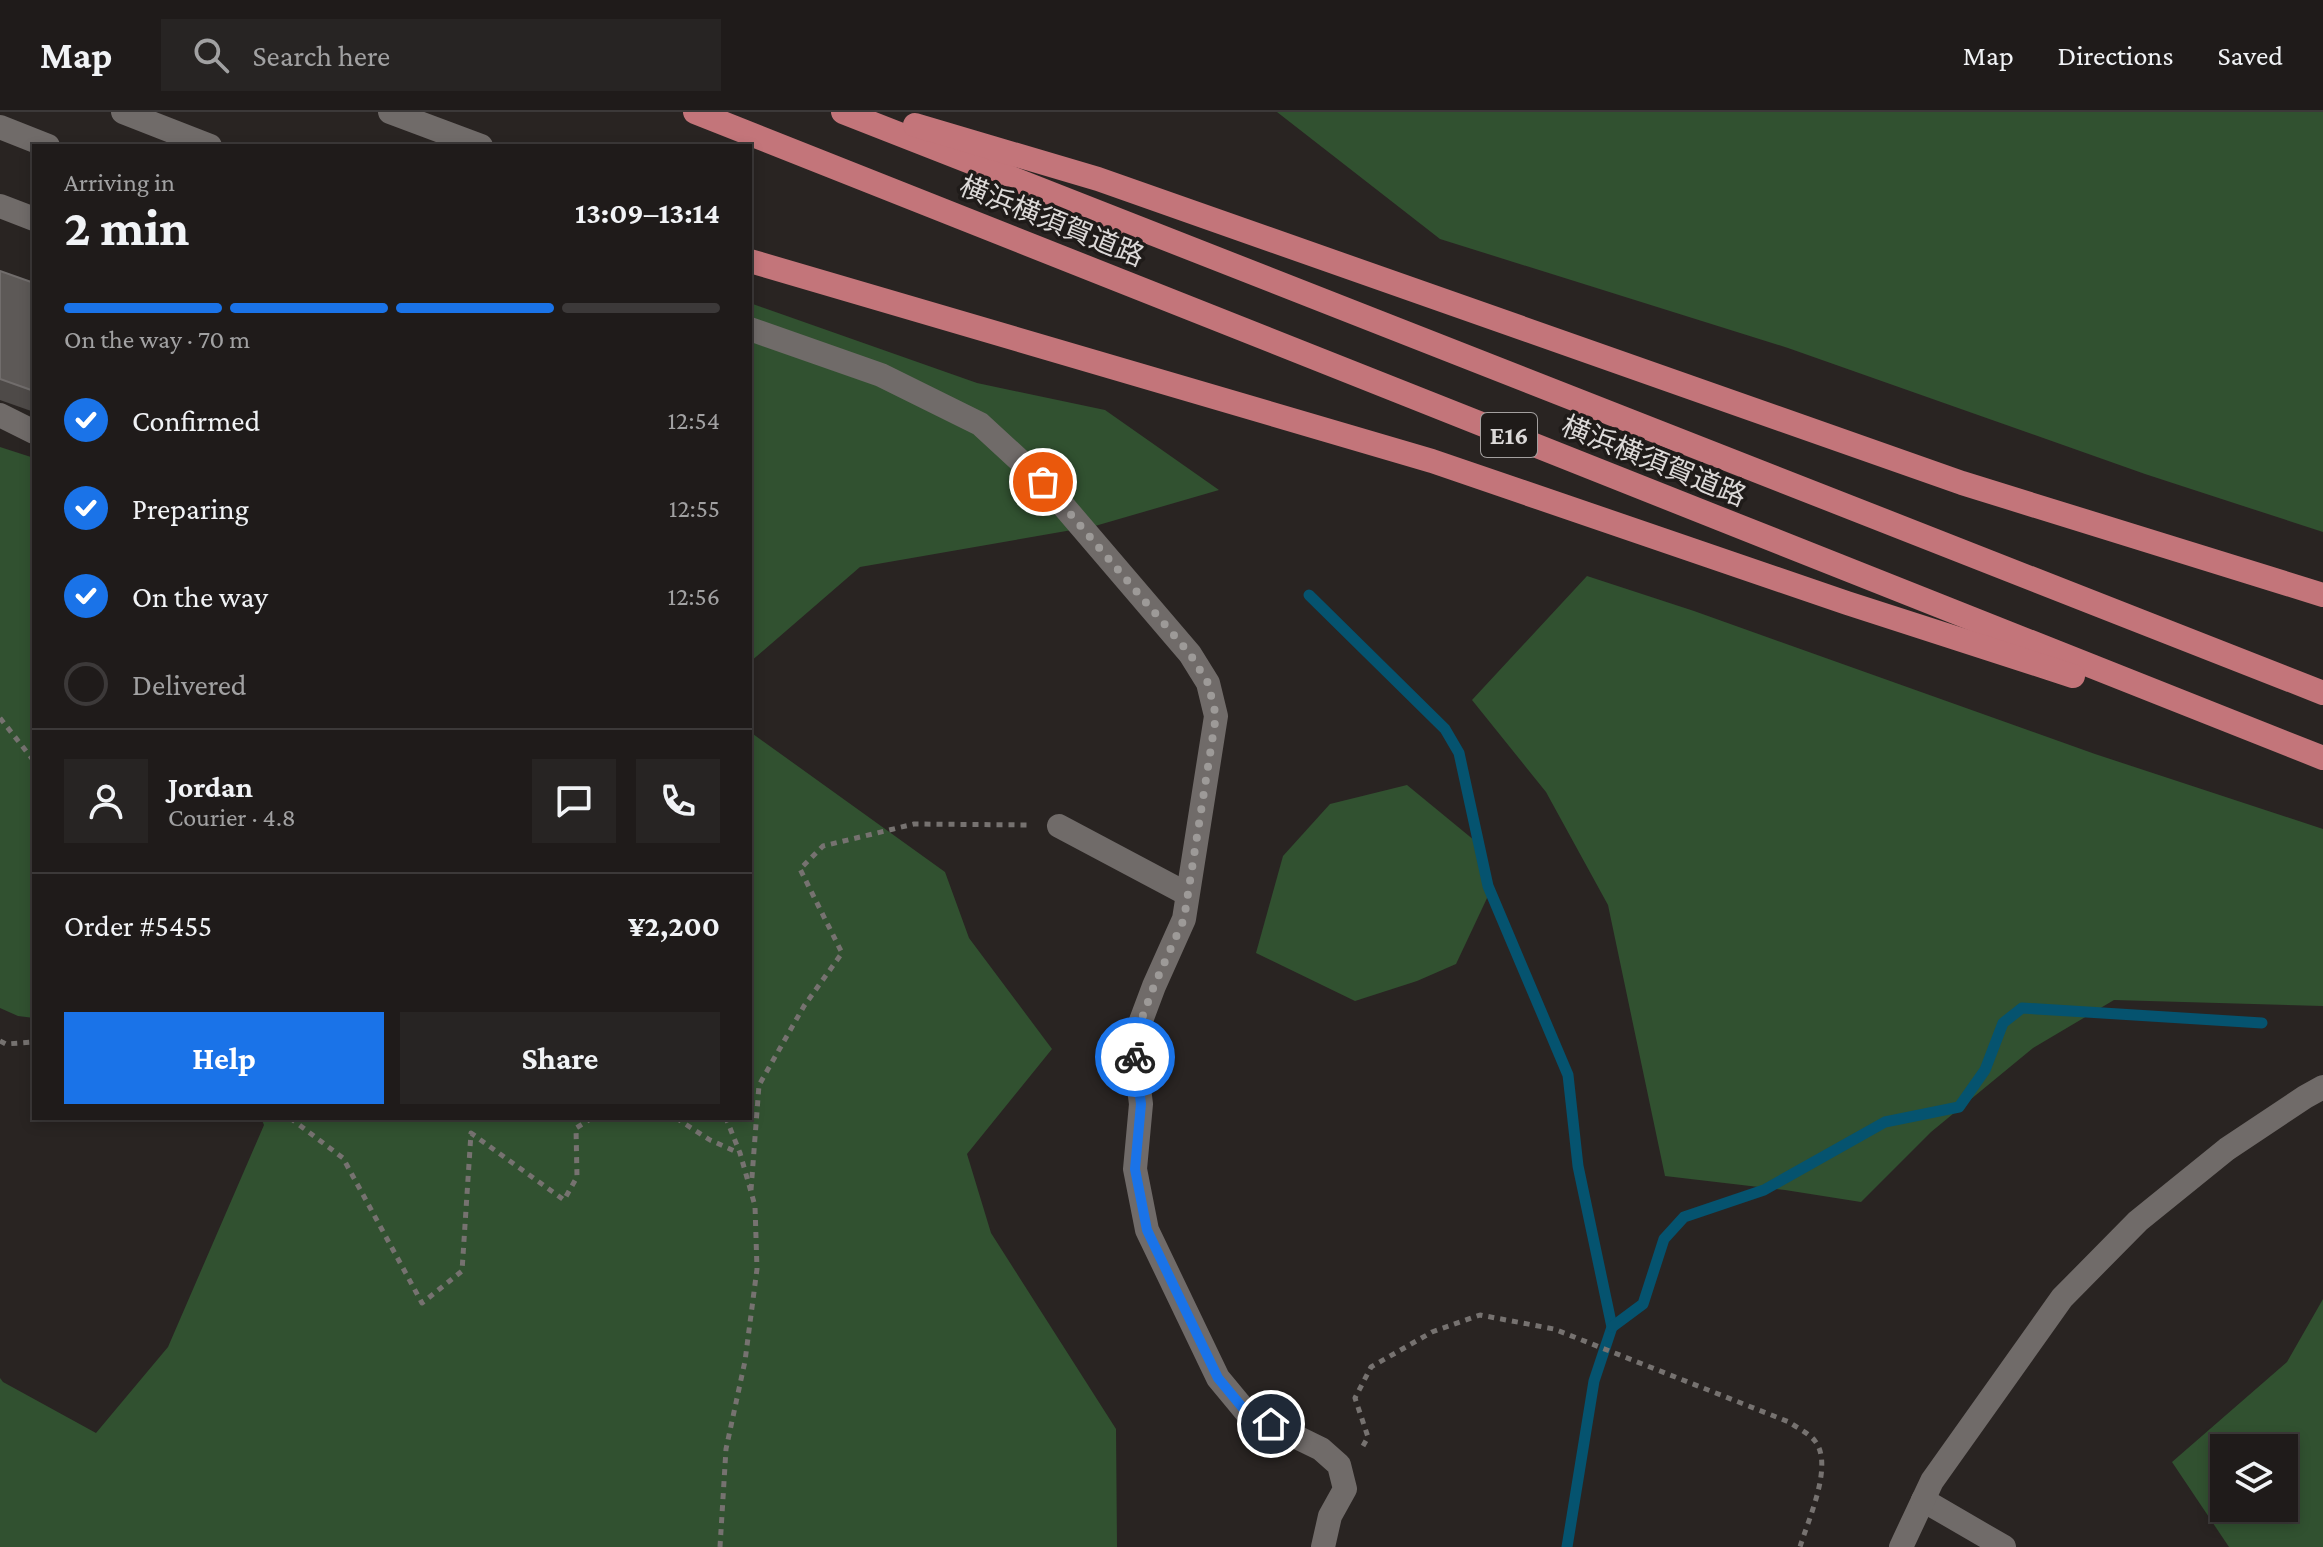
<!DOCTYPE html>
<meta charset="utf-8">
<style>
body{margin:0;font-family:"Crimson Pro","Noto Sans JP",serif;background:#272423;color:#f1f3f6;height:100vh;display:flex;flex-direction:column;font-size:30px;white-space:nowrap}
*{box-sizing:border-box;margin:0}
p{font-size:26px;color:#a1a1a2}
.icon{flex:none;width:44px;height:44px;fill:none;stroke:currentColor;stroke-width:2;stroke-linecap:round;stroke-linejoin:round}
.map{position:relative;flex:1;overflow:hidden}
.sheet{position:absolute;left:32px;top:32px;width:720px;height:976px;display:flex;flex-direction:column;background:#1f1b1a;border-radius:0px;box-shadow:0 4px 12px #0003,0 0 0 2px #3c3939}
.sheet>*{flex:none}
.fabs{position:absolute;left:2210px;top:1322px;display:grid;gap:16px}
.fabs a{display:grid;place-items:center;width:88px;height:88px;border-radius:0px;background:#1f1b1a;box-shadow:0 4px 12px #0003,0 0 0 2px #3c3939;font-size:40px}
.pin{position:absolute;display:grid;place-items:center;width:68px;height:68px;color:#fff;margin:-34px;border:4px solid #fff;border-radius:50%;box-shadow:0 2px 8px #0007}
.courier{position:absolute;display:grid;place-items:center;width:80px;height:80px;margin:-40px;border:6px solid #1a73e8;border-radius:50%;background:#fff;color:#222;box-shadow:0 2px 10px #0007}
.head em{font-style:normal;font-weight:700}
.head div{display:flex;flex-direction:column-reverse}
.head{display:flex;align-items:center;justify-content:space-between;height:136px;padding:0 32px}
h1{font-size:52px;font-weight:700;line-height:60px}
.bar{display:grid;grid-template-columns:repeat(4,1fr);gap:12px 8px;align-content:center;height:96px;padding:0 32px}
.bar i{height:10px;border-radius:6px;background:#3c3939}
.bar .active{background:#1a73e8}
.bar p{grid-column:span 4}
.line{display:flex;align-items:center;gap:20px;padding:0 32px;border-top:2px solid #3c3939}
.line div{flex:1}
.round{display:grid;place-items:center;flex:none;width:84px;height:84px;border-radius:0px;background:#272423}
ol{padding:0 32px;list-style:none}
li{display:flex;align-items:center;gap:24px;height:88px}
li p{margin-inline-start:auto}
li .icon{padding:8px;border-radius:50%;background:#1a73e8;color:#fff;stroke-width:4}
li:last-child{color:#a1a1a2}
li i{width:44px;height:44px;border:4px solid #3c3939;border-radius:50%}
.primary-button{display:flex;gap:16px;margin-top:auto;padding:16px 32px}
.primary-button a{flex:1;height:92px;border-radius:0px;background:#1a73e8;color:#fff;font-size:32px;font-weight:700;line-height:92px;text-align:center}
.primary-button a+a{background:#272423;color:#f1f3f6}
header{display:flex;align-items:center;gap:48px;box-sizing:border-box;height:112px;padding:0 40px;background:#1f1b1a;border-bottom:2px solid #3c3939}
header strong{font-size:38px}
nav{display:flex;gap:44px;margin-inline-start:auto;font-size:28px}
.search{width:560px;height:72px;background:#272423;display:flex;align-items:center;gap:20px;box-sizing:border-box;padding:0 28px;border-radius:0px;color:#a1a1a2;font-size:30px}
.map>svg:first-child{display:block}
</style>
<header>
<strong>Map</strong>
<div class="search"><svg class="icon" aria-label="search" viewBox="0 0 24 24"><circle cx="10" cy="10" r="6"/><path d="M15 15l6 6"/></svg>Search here</div>
<nav><a>Map</a><a>Directions</a><a>Saved</a></nav>
</header>
<div class="map">
<svg width="2323" height="1435" viewBox="0 0 2323 1435">
<rect width="100%" height="100%" fill="#292422"/>
<!-- green -->
<g fill="#315130" fill-rule="evenodd">
<path d="M1277,0H2323V420L2145,362L1788,236L1440,127Z"/>
<path d="M750,191L977,271L1105,298L1219,378L1095,414L860,455L750,550Z"/>
<path d="M0,335L34,346V906L18,904L0,896Z"/>
<path d="M1587,464L1694,499L2095,642L2323,717V894L2114,888L2033,936L1931,1020L1861,1090L1785,1078L1665,1064L1608,793L1546,680L1472,588Z"/>
<path d="M750,574L753,622L945,760L969,826L1052,937L967,1042L991,1121L1116,1317L1117,1435H0V1266L3,1270L96,1321L168,1235L264,1013L261,1006H750Z"/>
<path d="M1407,673L1480,733L1488,784L1456,852L1417,869L1355,889L1256,841L1283,744L1330,692Z"/>
<path d="M2323,1187V1435H2229L2172,1350L2287,1250ZM2224,1336H2284V1396H2224Z"/>
</g>
<g fill="none" stroke-linecap="round" stroke-linejoin="round">
<!-- stream -->
<g stroke="#05536f" stroke-width="11">
<path d="M1309,483L1445,617L1459,641L1488,774L1568,963L1578,1054L1612,1215L1594,1269L1567,1435"/>
<path d="M1612,1215L1643,1192L1664,1127L1684,1105L1764,1078L1885,1010L1959,995L1985,958L2003,911L2022,896L2262,911"/>
</g>
<!-- path -->
<g stroke="#767270" stroke-width="5" stroke-dasharray="6 6" stroke-linecap="butt">
<path d="M0,606L34,649"/>
<path d="M0,929L6,932L34,930"/>
<path d="M290,1006L343,1046L422,1191L462,1159L471,1021L564,1088L577,1065L576,1016L592,1006"/>
<path d="M676,1006L710,1028L739,1041"/>
<path d="M751,1078L759,973L804,894L842,841L800,757L823,734L914,712L1030,713"/>
<path d="M1363,1334L1368,1325L1355,1286L1371,1255L1432,1220L1480,1203L1554,1217L1789,1310C1797,1316 1809,1321 1815,1329C1834,1353 1808,1408 1800,1435"/>
<path d="M720,1435L726,1337L745,1249L757,1157L755,1094L740,1041L726,1006"/>
</g>
<!-- minor -->
<g stroke="#706b69" stroke-width="24">
<path d="M123,0L210,34"/>
<path d="M390,0L481,34"/>
<path d="M0,15L48,34"/>
<path d="M0,94L34,107"/>
<path d="M750,217L881,263L980,312L1043,370L1190,542L1208,571L1216,604L1184,807L1154,874L1133,930L1141,992L1135,1057L1147,1118L1218,1266L1247,1301L1321,1337L1339,1353L1345,1377L1330,1404L1323,1435"/>
<path d="M0,303L34,320"/>
<path d="M1059,714L1187,782"/>
<path d="M1923,1388L2004,1435"/>
<path d="M1901,1435L1932,1369L2062,1186L2138,1109L2227,1037L2305,985L2323,975"/>
</g>
<!-- highway -->
<g stroke="#c3757a" stroke-width="24">
<path d="M695,0L2323,646"/>
<path d="M843,0L2323,581"/>
<path d="M915,13L1098,67L1962,371L2323,483"/>
<path d="M750,149L1432,349L1847,491L2073,564"/>
</g>
</g>
<!-- wall -->
<path fill="#4e4a48" d="M0,159L34,171V300L0,288Z"/>
<!-- building -->
<path fill="#5d5957" stroke="#716d6c" stroke-width="2" d="M0,159L34,171V279L0,267Z"/>
<g fill="none" stroke-linecap="round" stroke-linejoin="round">
<!-- done -->
<path stroke="#9d9a98" stroke-width="8" stroke-dasharray="0 14.4" d="M1043,370L1190,542L1208,571L1216,604L1184,807L1154,874L1133,930L1135,945"/>
<!-- route -->
<path stroke="#1a73e8" stroke-width="10" d="M1135,945L1141,992L1135,1057L1147,1118L1218,1266L1247,1301L1271,1312"/>
</g>
<g text-anchor="middle" dominant-baseline="central" stroke-width="7" stroke-linejoin="round" paint-order="stroke">
<!-- shield labels -->
<rect fill="#1f1b19" stroke="#a3a09f" stroke-width="2" x="1481" y="301" width="56" height="44" rx="6"/>
<g font-size="26" font-weight="bold" fill="#dcd9d8">
<text x="1509" y="323">E16</text>
</g>
<!-- street labels -->
<g font-size="28" fill="#dcd9d8" stroke="#1f1b19">
<text transform="translate(1052 109) rotate(22)">横浜横須賀道路</text>
<text transform="translate(1654 349) rotate(22)">横浜横須賀道路</text>
</g>
</g>
</svg>
<div class="fabs">
<a><svg class="icon" aria-label="layers" viewBox="0 0 24 24"><path d="M12 4l9 5-9 5-9-5zM3 14l9 5 9-5"/></svg></a>
</div>
<div class="pin" style="left:1043px;top:370px;background:#ea580c"><svg class="icon" aria-label="bag" viewBox="0 0 24 24"><path d="M5 8h14l-1 12H6zM9 8a3 3 0 0 1 6 0"/></svg></div>
<div class="pin" style="left:1271px;top:1312px;background:#1f2937"><svg class="icon" aria-label="home" viewBox="0 0 24 24"><path d="M3 11l9-7 9 7M6 9v11h12V9"/></svg></div>
<div class="courier" style="left:1135px;top:945px"><svg class="icon" aria-label="bike" viewBox="0 0 24 24"><circle cx="6" cy="16" r="4"/><circle cx="18" cy="16" r="4"/><path d="M6 16l4-8h5l3 8M10 8l3 8H6M13 5h3"/></svg></div>
<section class="sheet">
<div class="head"><div><h1>2 min</h1><p>Arriving in</p></div><em>13:09–13:14</em></div>
<div class="bar"><i class="active"></i><i class="active"></i><i class="active"></i><i></i><p>On the way · 70 m</p></div>
<ol>
<li><svg class="icon" aria-label="check" viewBox="0 0 24 24"><path d="M5 12l5 5 9-10"/></svg>Confirmed<p>12:54</p></li>
<li><svg class="icon" aria-label="check" viewBox="0 0 24 24"><path d="M5 12l5 5 9-10"/></svg>Preparing<p>12:55</p></li>
<li><svg class="icon" aria-label="check" viewBox="0 0 24 24"><path d="M5 12l5 5 9-10"/></svg>On the way<p>12:56</p></li>
<li><i></i>Delivered</li>
</ol>
<div class="line" style="height:144px"><a class="round"><svg class="icon" aria-label="person" viewBox="0 0 24 24"><circle cx="12" cy="8" r="4"/><path d="M4 21q1-7 8-7t8 7"/></svg></a><div><b>Jordan</b><p>Courier · 4.8</p></div><a class="round"><svg class="icon" aria-label="chat" viewBox="0 0 24 24"><path d="M4 5h16v11H9l-5 4z"/></svg></a><a class="round"><svg class="icon" aria-label="phone" viewBox="0 0 24 24"><path d="M5 4h4l2 5-3 2q2 4 5 5l2-3 5 2v4C11 20 4 13 5 4z"/></svg></a></div>
<div class="line" style="height:104px"><div>Order #5455</div><b>¥2,200</b></div>
<div class="primary-button"><a>Help</a><a>Share</a></div>
</section>
</div>
